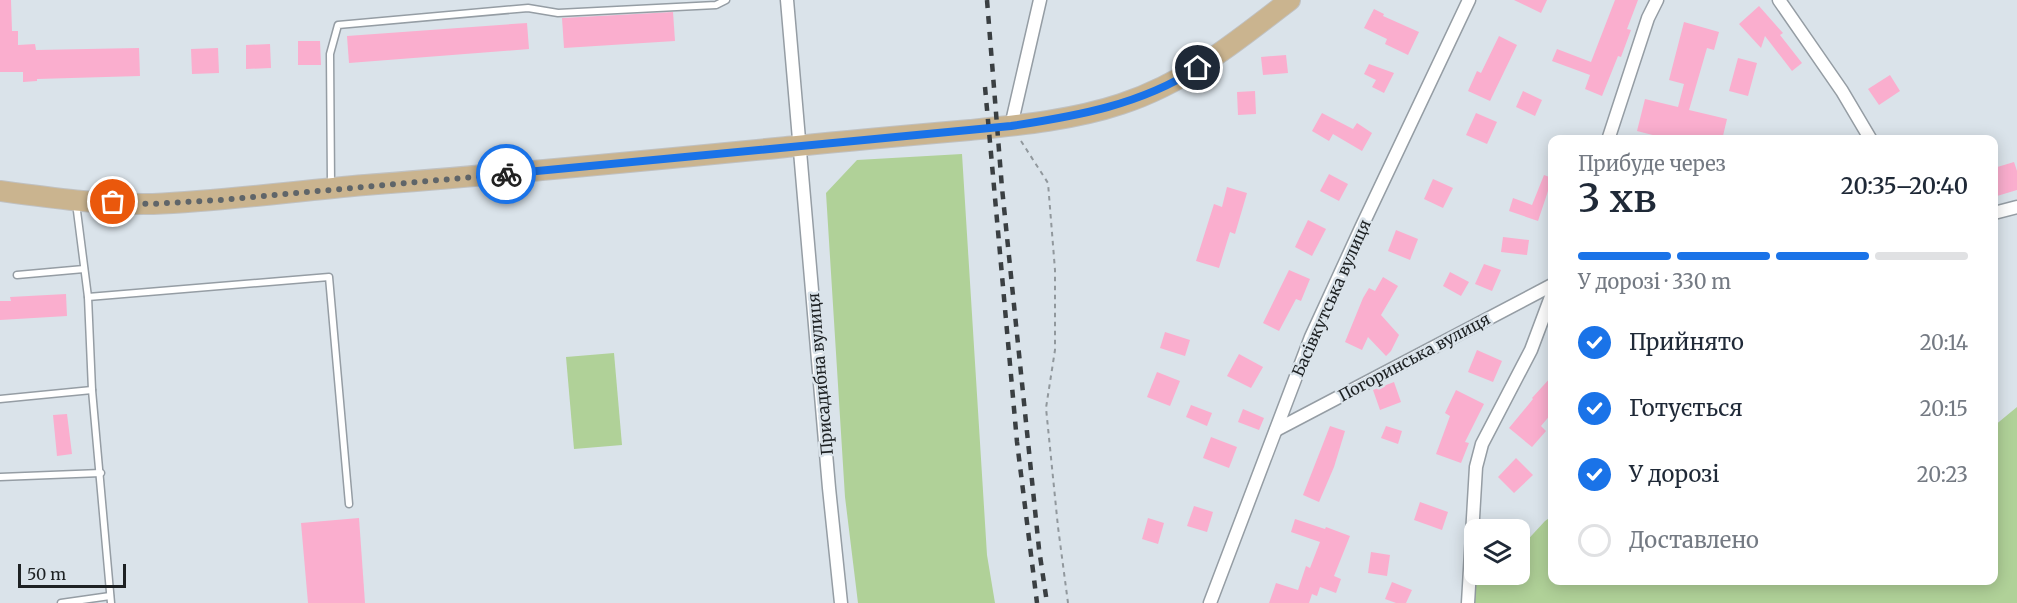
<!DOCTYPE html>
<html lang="uk">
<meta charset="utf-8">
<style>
body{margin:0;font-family:Merriweather,serif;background:#f6f6f7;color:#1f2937;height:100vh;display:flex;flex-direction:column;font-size:22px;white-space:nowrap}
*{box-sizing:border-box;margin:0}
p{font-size:20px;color:#747a83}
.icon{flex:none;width:33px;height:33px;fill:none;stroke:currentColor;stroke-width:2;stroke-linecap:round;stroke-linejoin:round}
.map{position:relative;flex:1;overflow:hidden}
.drawer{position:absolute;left:1548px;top:135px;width:450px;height:450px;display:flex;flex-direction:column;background:#fff;border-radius:12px;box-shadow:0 3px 15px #0003}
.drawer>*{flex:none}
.tools{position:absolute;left:1464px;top:519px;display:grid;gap:12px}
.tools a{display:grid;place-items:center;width:66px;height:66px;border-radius:12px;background:#fff;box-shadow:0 3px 15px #0003;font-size:30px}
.scale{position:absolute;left:18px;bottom:15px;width:108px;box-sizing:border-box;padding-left:6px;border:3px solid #1d2123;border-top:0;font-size:16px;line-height:21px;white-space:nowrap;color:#1d2123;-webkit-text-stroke:4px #dae3ea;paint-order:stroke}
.pin{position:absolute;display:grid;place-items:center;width:51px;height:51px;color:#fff;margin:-26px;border:3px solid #fff;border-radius:50%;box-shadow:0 2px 6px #0007}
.courier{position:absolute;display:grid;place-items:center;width:60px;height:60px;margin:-30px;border:4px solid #1a73e8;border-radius:50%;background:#fff;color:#222;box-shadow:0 2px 8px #0007}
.headline em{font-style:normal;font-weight:600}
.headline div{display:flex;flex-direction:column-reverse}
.headline{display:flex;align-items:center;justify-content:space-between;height:102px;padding:0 30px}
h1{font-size:39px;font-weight:600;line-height:45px}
.bar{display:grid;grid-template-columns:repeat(4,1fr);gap:9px 6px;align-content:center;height:72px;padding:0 30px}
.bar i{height:8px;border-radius:4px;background:#e0e1e3}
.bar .on{background:#1a73e8}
.bar p{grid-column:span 4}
ol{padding:0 30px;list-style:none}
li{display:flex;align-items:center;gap:18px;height:66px}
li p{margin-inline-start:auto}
li .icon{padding:6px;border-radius:50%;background:#1a73e8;color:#fff;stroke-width:4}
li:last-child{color:#747a83}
li i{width:33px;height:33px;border:3px solid #e0e1e3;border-radius:50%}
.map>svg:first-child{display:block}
</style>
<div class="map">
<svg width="2017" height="603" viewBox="0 0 2017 603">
<rect width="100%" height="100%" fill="#dae3ea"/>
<!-- green -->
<g fill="#b0d198">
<path d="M962,154L987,555L995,603H858L845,497L826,193L857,160Z"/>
<path d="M614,353L622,445L574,449L566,357Z"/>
<path d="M2017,407V603H1475L1473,597L1477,575L1520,574V548L1545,521L1552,516V580H1994V426Z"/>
</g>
<!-- building -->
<g fill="#faaece">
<path d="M0,0H11L12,31H18V45L35,44L36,50L139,48L140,76L37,79V81L23,82V72H0Z"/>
<path d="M1514,0H1547L1541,13Z"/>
<path d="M1615,0H1638L1627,29L1631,30L1621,57L1618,56L1602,96L1585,89L1590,75L1552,61L1557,49L1591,62Z"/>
<path d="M1759,6L1783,33L1780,35L1802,63L1792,71L1765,36L1761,48L1739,24Z"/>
<path d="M1374,9L1384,14L1383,16L1419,32L1408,55L1385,44L1387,39L1364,28Z"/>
<path d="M673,12L675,41L564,48L562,18Z"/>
<path d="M1684,22L1719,32L1714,50L1707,48L1689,110L1727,119L1722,140H1672L1637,131L1645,99L1678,107L1684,84L1669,80Z"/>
<path d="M527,23L529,49L349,63L347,36Z"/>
<path d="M1499,36L1517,45L1490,101L1468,91L1477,71L1481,73Z"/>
<path d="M298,41H320L321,65H298Z"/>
<path d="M270,44L271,68L246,69V45Z"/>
<path d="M218,48L219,73L192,74L191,49Z"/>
<path d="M1286,55L1288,73L1263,75L1261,57Z"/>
<path d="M1738,58L1757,63L1748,96L1729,91Z"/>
<path d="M1369,64L1394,73L1384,93L1372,87L1376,80L1364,74Z"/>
<path d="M1890,75L1900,91L1879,105L1868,89Z"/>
<path d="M1255,91L1256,114L1238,115L1237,92Z"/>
<path d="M1523,91L1542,100L1535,116L1516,107Z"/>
<path d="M1322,113L1353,129L1357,123L1372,133L1362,151L1333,134L1329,141L1312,131Z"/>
<path d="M1476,113L1497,122L1487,144L1466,135Z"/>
<path d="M2014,162L2017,171V190L1997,196L1994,184V168Z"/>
<path d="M1329,174L1348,184L1339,201L1320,191Z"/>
<path d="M1544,175L1552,178V193L1548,191L1538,221L1509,211L1513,198L1532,205Z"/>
<path d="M1433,179L1453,188L1443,208L1424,199Z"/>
<path d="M1227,187L1247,193L1235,234L1230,232L1219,268L1196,261L1214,204L1222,207Z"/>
<path d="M1308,220L1326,229L1312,256L1295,247Z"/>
<path d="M1396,230L1418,239L1410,260L1388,251Z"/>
<path d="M1503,237L1529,240L1527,255L1501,252Z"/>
<path d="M1484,264L1501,270L1492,291L1475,284Z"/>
<path d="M1289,270L1310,279L1301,301L1296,299L1279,331L1263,323Z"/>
<path d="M1450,272L1469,282L1461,296L1443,286Z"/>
<path d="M1383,277L1398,286L1381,315L1399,335L1391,351L1386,356L1368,337L1362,350L1345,342L1363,298L1369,288L1375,291Z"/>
<path d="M66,294L67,316L0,320V301H11L10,297Z"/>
<path d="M1165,332L1190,340L1185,356L1160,348Z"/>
<path d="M1477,350L1502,361L1493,382L1468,372Z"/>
<path d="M1239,354L1263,367L1251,388L1227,376Z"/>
<path d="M1157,372L1180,381L1170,406L1147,397Z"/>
<path d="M1552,376V413L1541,426L1546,431L1532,447L1509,428L1533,399L1532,398Z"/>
<path d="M1394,382L1401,402L1380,410L1373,390Z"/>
<path d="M1456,390L1484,404L1465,442L1469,443L1461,463L1436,454L1450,416L1445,413Z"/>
<path d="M1191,405L1212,413L1207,426L1186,417Z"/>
<path d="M1243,409L1264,418L1259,430L1238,422Z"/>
<path d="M67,414L72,454L57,456L53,415Z"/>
<path d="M1330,426L1345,431L1334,467L1319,502L1303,495Z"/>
<path d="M1386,426L1402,431L1398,444L1381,438Z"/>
<path d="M1211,437L1237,447L1229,468L1203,458Z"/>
<path d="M1516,458L1533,475L1514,493L1498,477Z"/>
<path d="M1420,502L1448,512L1442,530L1414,520Z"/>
<path d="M1194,506L1213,512L1207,532L1187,526Z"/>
<path d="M359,518L365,603H308L301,523Z"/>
<path d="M1148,518L1164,523L1158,544L1142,539Z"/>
<path d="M1295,519L1325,529L1326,527L1350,536L1334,576L1341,579L1336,593L1320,587L1317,596L1312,594L1309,603H1269L1276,583L1298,590L1306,566L1310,568L1320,542L1291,532Z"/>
<path d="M1371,552L1390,555L1387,576L1368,573Z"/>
<path d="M1392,582L1412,590L1406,603H1396L1385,599Z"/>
</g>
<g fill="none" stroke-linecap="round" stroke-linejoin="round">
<!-- service casing -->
<g stroke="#959da4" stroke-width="9">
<g id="service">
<path d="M331,185L330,54L338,25L528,8L558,13L716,5L726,0"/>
<path d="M76,203L88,297L92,390L111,603"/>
<path d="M17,275L84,269"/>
<path d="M88,297L329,277L349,504"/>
<path d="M0,399L92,390"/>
<path d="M0,477L101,473"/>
<path d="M61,603L110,596"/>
</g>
</g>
<!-- minor casing -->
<g stroke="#959da4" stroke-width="15">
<g id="minor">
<path d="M787,0L829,488L841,603"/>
<path d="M1779,0L1842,91L1871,140"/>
<path d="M1011,126L1040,0"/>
<path d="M1608,140L1648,18L1657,0"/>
<path d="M1994,213L2017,207"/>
<path d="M1276,430L1552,285"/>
<path d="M1210,603L1311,337L1361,228L1469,0"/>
<path d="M1468,603L1476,467L1482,444L1531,350L1552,294"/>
</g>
</g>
<!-- primary casing -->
<g stroke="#c0c1c1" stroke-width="22">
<path id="primary" d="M0,191C51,198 102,205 153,204C224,201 295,191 365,185C510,174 653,160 797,146C855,140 912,135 970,130C1020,125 1073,120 1121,104C1186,83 1237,41 1290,0"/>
</g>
<!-- path -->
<path stroke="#91989d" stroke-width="2" stroke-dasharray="4.5 4.5" stroke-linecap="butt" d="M1021,141L1048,183L1055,270V350L1046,408L1058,527L1068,603"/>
<!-- service -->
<use href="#service" stroke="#fff" stroke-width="6"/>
<!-- minor -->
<use href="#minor" stroke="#fff" stroke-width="12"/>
<!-- primary -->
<use href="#primary" stroke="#cab48f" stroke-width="20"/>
<!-- rail -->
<g stroke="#3a3f42" stroke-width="4.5" stroke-dasharray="8 8" stroke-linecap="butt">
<path d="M987,0L1002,188L1039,549L1047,603"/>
<path d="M985,87L1017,442L1037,603"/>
</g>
</g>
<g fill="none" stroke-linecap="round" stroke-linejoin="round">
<!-- done -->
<path stroke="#5f6569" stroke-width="6" stroke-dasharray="0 10.8" d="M113,202L150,204L220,200L506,174"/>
<!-- route -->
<path stroke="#1a73e8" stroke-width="8" d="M506,174L1011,126C1077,116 1140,105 1198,68"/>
</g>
<g text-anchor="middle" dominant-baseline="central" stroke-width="5" stroke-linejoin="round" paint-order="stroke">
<!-- street labels -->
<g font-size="16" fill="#1d2123" stroke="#dae3ea">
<text transform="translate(1331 298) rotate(-66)">Басівкутська вулиця</text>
<text transform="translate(1414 357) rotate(-28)">Погоринська вулиця</text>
<text transform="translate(820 374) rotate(-95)">Присадибна вулиця</text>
</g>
</g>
</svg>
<div class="tools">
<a><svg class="icon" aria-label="layers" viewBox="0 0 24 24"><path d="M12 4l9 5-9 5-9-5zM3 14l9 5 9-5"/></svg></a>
</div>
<div class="scale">50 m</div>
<div class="pin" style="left:113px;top:202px;background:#ea580c"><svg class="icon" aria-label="bag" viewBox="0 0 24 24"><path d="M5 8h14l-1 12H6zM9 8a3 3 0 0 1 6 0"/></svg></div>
<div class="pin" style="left:1198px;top:68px;background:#1f2937"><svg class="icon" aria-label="home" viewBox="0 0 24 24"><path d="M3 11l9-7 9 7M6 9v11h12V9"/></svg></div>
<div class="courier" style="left:506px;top:174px"><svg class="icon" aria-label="bike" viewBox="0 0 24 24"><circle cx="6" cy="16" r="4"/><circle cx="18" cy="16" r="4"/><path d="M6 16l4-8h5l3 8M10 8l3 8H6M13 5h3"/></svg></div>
<section class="drawer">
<div class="headline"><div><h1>3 хв</h1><p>Прибуде через</p></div><em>20:35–20:40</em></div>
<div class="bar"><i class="on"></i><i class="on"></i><i class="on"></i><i></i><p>У дорозі · 330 m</p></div>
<ol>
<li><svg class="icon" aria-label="check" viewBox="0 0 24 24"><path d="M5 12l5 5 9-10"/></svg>Прийнято<p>20:14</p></li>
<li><svg class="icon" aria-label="check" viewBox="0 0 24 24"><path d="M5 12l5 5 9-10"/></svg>Готується<p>20:15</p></li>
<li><svg class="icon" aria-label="check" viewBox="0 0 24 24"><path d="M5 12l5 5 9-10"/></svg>У дорозі<p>20:23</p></li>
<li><i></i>Доставлено</li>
</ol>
</section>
</div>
